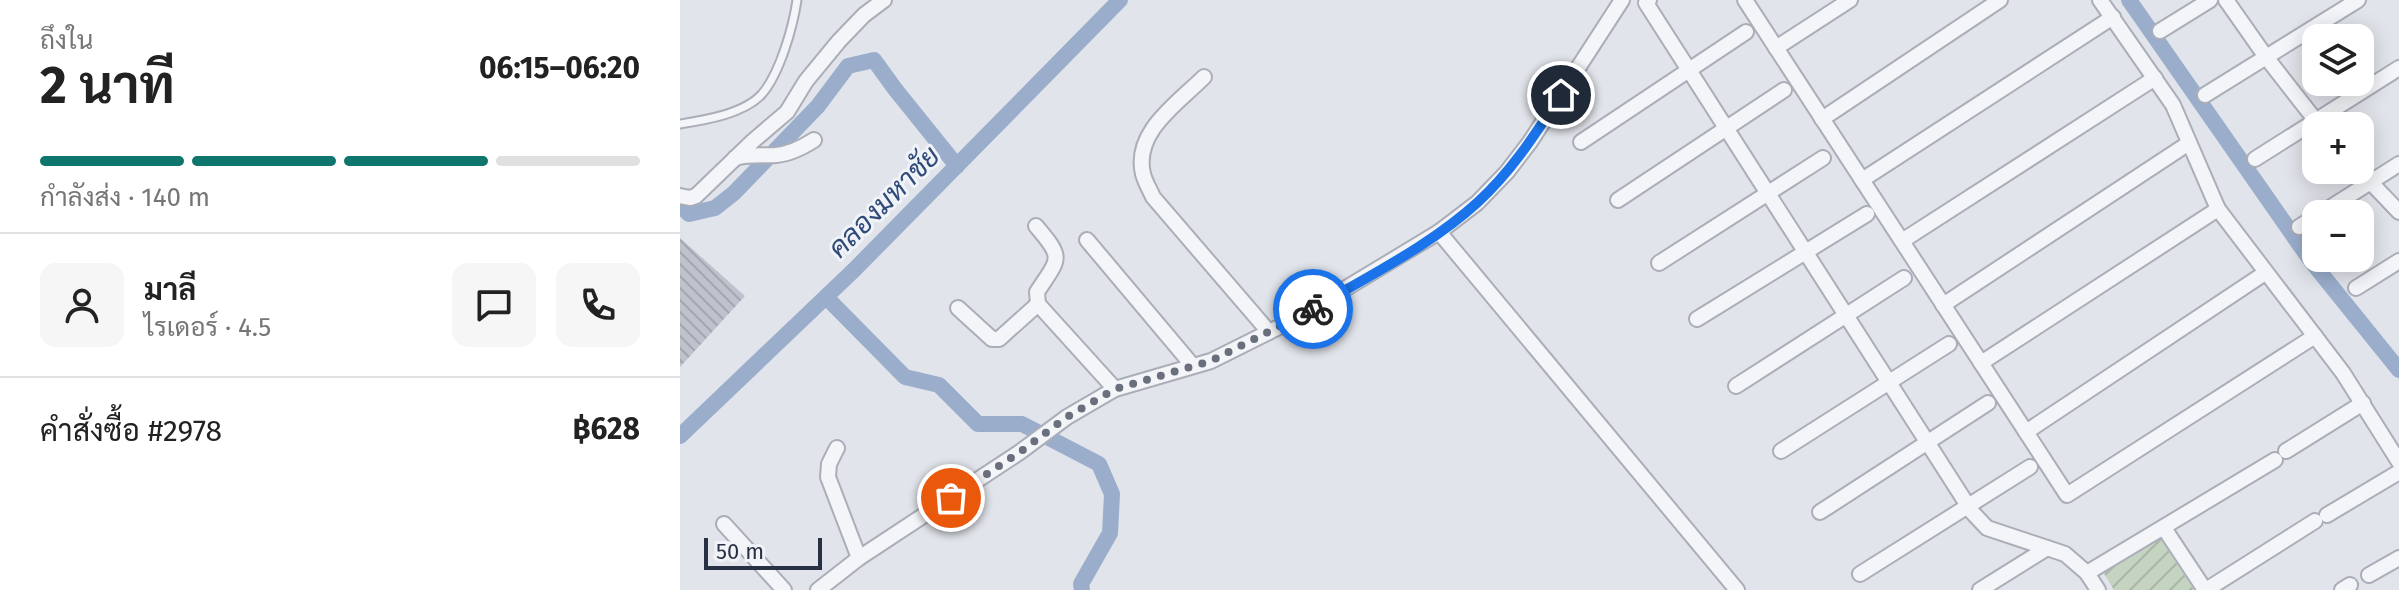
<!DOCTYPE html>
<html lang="th">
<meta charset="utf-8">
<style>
body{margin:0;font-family:"Fira Sans",Sarabun,sans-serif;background:#f6f6f6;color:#222;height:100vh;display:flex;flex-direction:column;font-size:30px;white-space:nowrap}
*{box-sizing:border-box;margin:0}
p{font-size:26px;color:#767676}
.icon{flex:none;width:44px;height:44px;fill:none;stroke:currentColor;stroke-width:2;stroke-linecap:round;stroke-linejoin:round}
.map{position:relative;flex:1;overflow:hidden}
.drawer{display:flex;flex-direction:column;background:#fff;width:680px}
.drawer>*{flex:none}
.fabs{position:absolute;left:1622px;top:24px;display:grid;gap:16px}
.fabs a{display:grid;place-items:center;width:72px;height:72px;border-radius:16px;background:#fff;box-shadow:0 4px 20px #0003;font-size:40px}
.scale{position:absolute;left:24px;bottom:20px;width:118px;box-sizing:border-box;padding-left:8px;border:4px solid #283043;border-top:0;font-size:22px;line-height:28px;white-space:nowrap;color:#283043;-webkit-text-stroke:6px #f0f3f7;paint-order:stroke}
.pin{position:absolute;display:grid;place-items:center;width:68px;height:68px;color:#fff;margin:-34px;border:4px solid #fff;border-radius:50%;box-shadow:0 2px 8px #0007}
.courier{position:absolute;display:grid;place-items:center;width:80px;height:80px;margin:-40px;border:6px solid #1a73e8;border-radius:50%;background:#fff;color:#222;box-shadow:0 2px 10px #0007}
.head em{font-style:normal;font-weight:700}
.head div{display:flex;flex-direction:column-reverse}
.head{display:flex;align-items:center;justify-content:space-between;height:136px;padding:0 40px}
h1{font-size:52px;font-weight:700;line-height:60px}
.bar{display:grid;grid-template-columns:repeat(4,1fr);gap:12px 8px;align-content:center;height:96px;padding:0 40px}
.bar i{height:10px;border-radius:6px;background:#e0e0e0}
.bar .current{background:#0f766e}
.bar p{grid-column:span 4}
.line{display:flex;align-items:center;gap:20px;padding:0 40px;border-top:2px solid #e0e0e0}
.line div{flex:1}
.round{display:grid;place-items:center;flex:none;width:84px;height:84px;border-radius:16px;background:#f6f6f6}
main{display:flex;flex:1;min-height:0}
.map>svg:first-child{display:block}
</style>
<main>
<section class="drawer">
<div class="head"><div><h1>2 นาที</h1><p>ถึงใน</p></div><em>06:15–06:20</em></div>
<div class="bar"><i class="current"></i><i class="current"></i><i class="current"></i><i></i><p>กำลังส่ง · 140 m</p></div>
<div class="line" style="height:144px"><a class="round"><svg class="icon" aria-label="person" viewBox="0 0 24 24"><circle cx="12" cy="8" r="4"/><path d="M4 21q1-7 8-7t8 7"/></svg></a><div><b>มาลี</b><p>ไรเดอร์ · 4.5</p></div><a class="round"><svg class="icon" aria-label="chat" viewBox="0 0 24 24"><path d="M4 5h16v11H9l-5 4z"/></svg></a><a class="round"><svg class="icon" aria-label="phone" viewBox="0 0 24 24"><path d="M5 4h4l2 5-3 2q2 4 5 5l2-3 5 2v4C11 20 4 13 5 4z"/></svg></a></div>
<div class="line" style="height:104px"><div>คำสั่งซื้อ #2978</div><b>฿628</b></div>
</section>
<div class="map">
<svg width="1719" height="590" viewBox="0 0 1719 590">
<defs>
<pattern id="garden-furrows" width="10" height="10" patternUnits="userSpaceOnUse" patternTransform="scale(2)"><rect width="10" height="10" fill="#c5d4c1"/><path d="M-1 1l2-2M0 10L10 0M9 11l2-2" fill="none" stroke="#a9b6a7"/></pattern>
<pattern id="building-back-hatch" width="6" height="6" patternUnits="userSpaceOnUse" patternTransform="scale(2)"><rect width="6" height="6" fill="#bec2cd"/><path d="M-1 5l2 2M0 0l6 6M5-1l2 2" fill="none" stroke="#a3a7b1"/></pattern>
</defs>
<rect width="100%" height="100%" fill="#e1e4ea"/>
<!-- garden -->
<path fill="url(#garden-furrows)" d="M1480,538L1514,590H1434L1423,572Z"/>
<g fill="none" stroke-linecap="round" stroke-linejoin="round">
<!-- canal -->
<g stroke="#9aaecc" stroke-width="16">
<path d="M1449,0L1631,261L1719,370"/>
<path d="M0,205L9,214L35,208L54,193L138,106L168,66L194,60L215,89L277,166"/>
<path d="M146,297L225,377L259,385L298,424H342L419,464L432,494L430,533L401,584L402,590"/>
<path d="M0,436L174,270L440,0"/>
</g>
</g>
<!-- building -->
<path fill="url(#building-back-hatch)" d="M0,238L65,296L0,367Z"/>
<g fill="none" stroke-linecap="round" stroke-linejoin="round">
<!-- service casing -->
<g stroke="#aaaeb8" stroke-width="11">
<path id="service" d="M0,124C25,120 64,114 82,94C100,73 113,27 117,0"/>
</g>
<!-- minor casing -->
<g stroke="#aaaeb8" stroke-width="18">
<g id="minor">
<path d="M969,0L966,3L1292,512L1307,528L1385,554L1407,573L1418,590"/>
<path d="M1065,0L1387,495L1635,336"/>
<path d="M1420,0L1493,105L1538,209L1663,373L1719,462"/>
<path d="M1546,0L1586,57L1640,126"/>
<path d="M1480,31L1530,0"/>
<path d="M1096,48L1170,0"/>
<path d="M524,77C498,103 453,132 463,174C465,182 470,190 473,197L589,332"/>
<path d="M1525,95L1678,0"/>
<path d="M1142,119L1320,0"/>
<path d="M901,142L1066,32"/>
<path d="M55,158C69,154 82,156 96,155C110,154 123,147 134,140"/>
<path d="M1575,159L1719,68"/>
<path d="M1679,170L1719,212"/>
<path d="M1182,180L1433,17"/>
<path d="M0,196L10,198L16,196L73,141L107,112L126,81L159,41L184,15L204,0"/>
<path d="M938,200L1104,90"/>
<path d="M1640,214L1719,164"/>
<path d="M356,226C384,259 380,257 357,292L358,304L435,389"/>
<path d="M1619,227L1636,216"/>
<path d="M759,232L1057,590"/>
<path d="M407,240L513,366"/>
<path d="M1222,241L1475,78"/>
<path d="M979,263L1143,158"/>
<path d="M1676,288L1719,261"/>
<path d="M1263,305L1509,143"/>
<path d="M278,308L312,339H319L358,304"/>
<path d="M1017,319L1187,214"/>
<path d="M1301,363L1538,209"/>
<path d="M1056,386L1224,278"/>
<path d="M1346,432L1585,273"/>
<path d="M157,448L149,464L148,477L179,558"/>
<path d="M1101,451L1269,344"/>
<path d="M1606,451L1683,403"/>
<path d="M1140,512L1308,403"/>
<path d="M1647,515L1719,472"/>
<path d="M44,524L104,590"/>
<path d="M1484,528L1525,590"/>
<path d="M1407,573L1595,460"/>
<path d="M1180,574L1350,467"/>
<path d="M1689,575L1719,558"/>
<path d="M138,590L179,558L340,452L387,417L435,389L531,361L615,319L759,232L797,203L827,172L850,142L942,0"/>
<path d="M1300,590L1367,548"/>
<path d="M1526,590L1635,521"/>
<path d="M1662,590L1670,585"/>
</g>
</g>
<!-- service -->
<use href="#service" stroke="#f4f5f8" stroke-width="7"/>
<!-- minor -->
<use href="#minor" stroke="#f4f5f8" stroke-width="14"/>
</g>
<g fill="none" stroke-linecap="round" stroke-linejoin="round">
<!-- done -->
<path stroke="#696f7d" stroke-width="8" stroke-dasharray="0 14.4" d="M271,498L340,452L387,417L435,389L531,361L633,309"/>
<!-- route -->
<path stroke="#1a73e8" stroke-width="10" d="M633,309C688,276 750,246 798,202C832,171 856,133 881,95"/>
</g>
<g text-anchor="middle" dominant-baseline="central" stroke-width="6" stroke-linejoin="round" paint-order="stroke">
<!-- water labels -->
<g font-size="28" font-style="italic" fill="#304a79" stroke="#f0f3f7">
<text transform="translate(204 202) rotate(-45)">คลองมหาชัย</text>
</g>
</g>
</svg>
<div class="fabs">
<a><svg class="icon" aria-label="layers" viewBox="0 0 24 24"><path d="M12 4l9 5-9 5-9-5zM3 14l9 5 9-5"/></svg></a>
<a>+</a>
<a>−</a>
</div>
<div class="scale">50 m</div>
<div class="pin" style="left:271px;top:498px;background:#ea580c"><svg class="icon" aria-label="bag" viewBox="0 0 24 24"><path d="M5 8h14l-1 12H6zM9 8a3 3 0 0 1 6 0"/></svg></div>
<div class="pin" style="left:881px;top:95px;background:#1f2937"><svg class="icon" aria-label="home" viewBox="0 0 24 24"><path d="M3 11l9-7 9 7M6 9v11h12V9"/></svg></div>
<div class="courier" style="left:633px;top:309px"><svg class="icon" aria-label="bike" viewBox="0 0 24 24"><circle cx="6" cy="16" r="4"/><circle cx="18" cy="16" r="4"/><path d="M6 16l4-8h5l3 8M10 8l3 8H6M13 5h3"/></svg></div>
</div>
</main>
